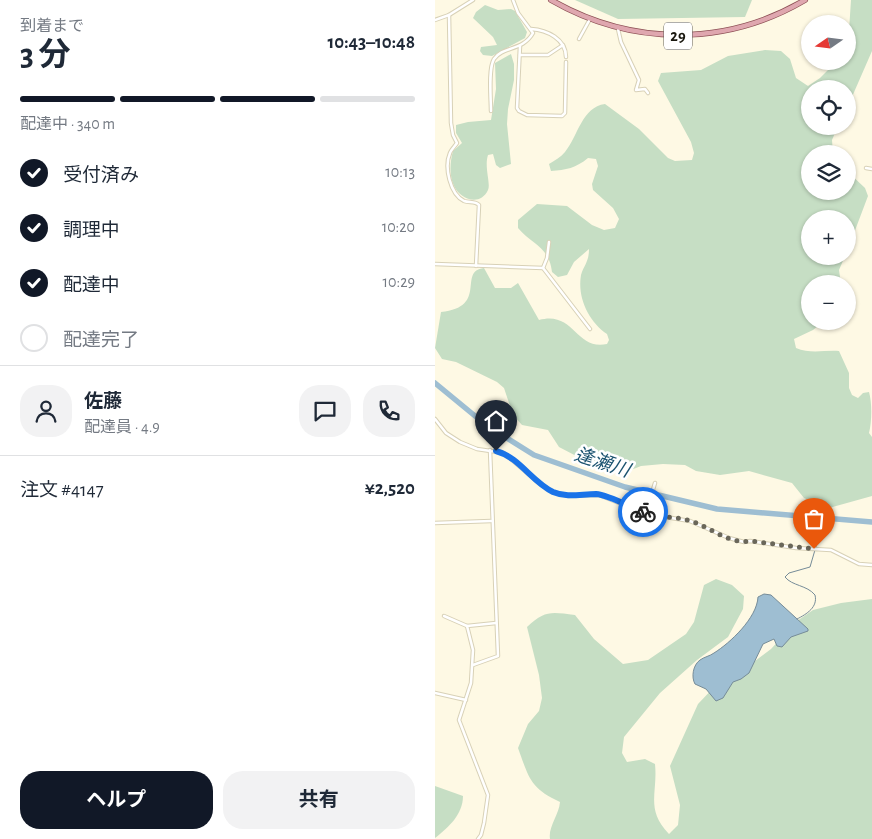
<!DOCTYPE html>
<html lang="ja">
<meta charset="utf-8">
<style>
body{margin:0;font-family:"Alegreya Sans","Noto Sans JP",sans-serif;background:#f2f2f3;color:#1f2937;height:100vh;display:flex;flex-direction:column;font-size:19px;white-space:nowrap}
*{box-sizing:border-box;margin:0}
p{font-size:16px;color:#747a83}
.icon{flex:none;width:28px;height:28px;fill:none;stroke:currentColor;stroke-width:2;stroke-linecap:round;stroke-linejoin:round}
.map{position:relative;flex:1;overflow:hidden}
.drawer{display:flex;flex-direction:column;background:#fff;width:435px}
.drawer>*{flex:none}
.needle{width:32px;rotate:256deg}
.controls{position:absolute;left:366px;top:15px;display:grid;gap:10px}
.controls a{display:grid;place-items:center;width:55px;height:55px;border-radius:50%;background:#fff;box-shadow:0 1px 4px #0004;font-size:25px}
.pin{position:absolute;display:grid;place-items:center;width:42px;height:42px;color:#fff;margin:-51px -21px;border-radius:50% 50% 50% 0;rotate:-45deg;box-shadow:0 0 5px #0007}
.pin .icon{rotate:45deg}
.courier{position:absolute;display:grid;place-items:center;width:50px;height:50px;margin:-25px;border:4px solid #1a73e8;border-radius:50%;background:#fff;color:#222;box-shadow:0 1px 6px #0007}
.headline em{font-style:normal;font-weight:700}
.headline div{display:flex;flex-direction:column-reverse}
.headline{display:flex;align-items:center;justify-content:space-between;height:85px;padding:0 20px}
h1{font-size:32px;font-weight:700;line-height:38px}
.bar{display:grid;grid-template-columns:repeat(4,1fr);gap:8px 5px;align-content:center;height:60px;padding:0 20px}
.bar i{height:6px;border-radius:4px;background:#e0e1e3}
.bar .on{background:#111827}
.bar p{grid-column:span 4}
.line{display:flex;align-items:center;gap:12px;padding:0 20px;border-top:1px solid #e0e1e3}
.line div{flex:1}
.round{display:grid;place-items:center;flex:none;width:52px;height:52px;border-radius:20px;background:#f2f2f3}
ol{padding:0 20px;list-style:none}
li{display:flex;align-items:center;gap:15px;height:55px}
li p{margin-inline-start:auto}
li .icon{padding:5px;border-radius:50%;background:#111827;color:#fff;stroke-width:4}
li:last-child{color:#747a83}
li i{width:28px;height:28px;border:2px solid #e0e1e3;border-radius:50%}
.cta{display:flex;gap:10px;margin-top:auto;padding:10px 20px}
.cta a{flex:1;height:58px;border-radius:20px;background:#111827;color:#fff;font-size:20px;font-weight:700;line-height:58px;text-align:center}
.cta a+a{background:#f2f2f3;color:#1f2937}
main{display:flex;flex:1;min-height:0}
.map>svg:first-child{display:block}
</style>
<main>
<section class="drawer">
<div class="headline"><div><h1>3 分</h1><p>到着まで</p></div><em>10:43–10:48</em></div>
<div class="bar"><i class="on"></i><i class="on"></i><i class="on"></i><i></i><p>配達中 · 340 m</p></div>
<ol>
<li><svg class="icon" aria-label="check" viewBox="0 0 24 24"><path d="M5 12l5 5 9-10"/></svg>受付済み<p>10:13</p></li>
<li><svg class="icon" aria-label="check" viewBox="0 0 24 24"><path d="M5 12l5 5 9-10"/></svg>調理中<p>10:20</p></li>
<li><svg class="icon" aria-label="check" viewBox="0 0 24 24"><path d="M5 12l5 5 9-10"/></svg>配達中<p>10:29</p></li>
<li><i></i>配達完了</li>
</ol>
<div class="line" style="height:90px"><a class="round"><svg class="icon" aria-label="person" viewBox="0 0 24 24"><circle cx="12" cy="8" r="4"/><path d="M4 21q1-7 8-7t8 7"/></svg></a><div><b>佐藤</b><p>配達員 · 4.9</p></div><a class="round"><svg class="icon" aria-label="chat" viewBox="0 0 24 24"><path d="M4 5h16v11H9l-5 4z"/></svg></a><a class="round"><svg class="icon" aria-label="phone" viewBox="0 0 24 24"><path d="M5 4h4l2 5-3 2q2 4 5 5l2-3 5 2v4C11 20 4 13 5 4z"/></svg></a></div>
<div class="line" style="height:65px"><div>注文 #4147</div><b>¥2,520</b></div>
<div class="cta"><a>ヘルプ</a><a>共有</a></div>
</section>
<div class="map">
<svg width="437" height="839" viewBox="0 0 437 839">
<rect width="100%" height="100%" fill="#fef9e4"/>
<!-- green -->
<g fill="#c6dec4">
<path d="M140,0H317L310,17L183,19Z"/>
<path d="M416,0H437V51L413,106L412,89H375V126H403L397,140L398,154H375V191H412L413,172L430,188L433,196L413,249L412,219H375V256H410L404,270L406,284H375V321H389L378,330L359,339L361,348C375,354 389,350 404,351L414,373V388L417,395L423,398L428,393L434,392C437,402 437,421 434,433L437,437V496L394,508L369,498L357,483L314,471L285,475L261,471L250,465L228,464L206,466L191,472L170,471L124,447L113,430L87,425L78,415L69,388L62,382L21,362L7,359L0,348L6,312C54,307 22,271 49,268L60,288H76L83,283L104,320C139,310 141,351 172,344L174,340L172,334C154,322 142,298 146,275C149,265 154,262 154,249L139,262L132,275L123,277L117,272C114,246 97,245 83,228V220L102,204L132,206L157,225L169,230L180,228L184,219L178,208L158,190L157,184L163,166L161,159L153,158C141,168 131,170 116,171L114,164C120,160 126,157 130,152C143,136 147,107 170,104L204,129L233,158L240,161L257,160L259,153L256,142L223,81L226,73L266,70L293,56L330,50L346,51L355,59L361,78L373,86L385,78L402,61H412Z"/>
<path d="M50,5L63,10L76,9L80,11L92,32L90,38L57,56L48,55L45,51L46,47L62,45L58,37L38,18L41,12Z"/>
<path d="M76,54L79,64V80L73,109L72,124L76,164L65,168L61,165L58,154L53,155C49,167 56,184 53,190C45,207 25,199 19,186C14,175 15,162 18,151L27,143L21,133V125L33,122L56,120L61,89L60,63Z"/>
<path d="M281,579L297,585L309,596L308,609L293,637L262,660L225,693L189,737L187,753L192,762L210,759L220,764C223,793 210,809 234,834L243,825L245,805L235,766L263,704L282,684L312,667L336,649L362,621L378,610L406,603L437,599V839H115C113,827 124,815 125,802C95,788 94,778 83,748L93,724L104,711L107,698L104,675L92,627C110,610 116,612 140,615L159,639L188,664L213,660L251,634L259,622L269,585Z"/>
<path d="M0,786L28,796C28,814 14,827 0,838Z"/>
</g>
<!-- water -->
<path fill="#9ebed2" stroke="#768c98" d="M329,594L336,595L373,629V631L356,637L347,647L342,646L339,639L328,644L314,673L306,679L298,682L288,698L281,701L271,689L260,684C256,677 258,665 265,660C269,657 275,656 279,653C295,643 322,618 323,597Z"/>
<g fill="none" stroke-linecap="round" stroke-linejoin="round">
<!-- stream -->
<path stroke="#768c98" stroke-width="1" d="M362,619C372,614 383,607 380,595C372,585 357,586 350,577L354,573L375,567L389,519"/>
<!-- river -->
<path stroke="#9ebed2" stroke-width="5.5" d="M0,383L51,425L99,455L190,487L282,509L437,522"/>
<!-- street casing -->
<g stroke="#d8d1b7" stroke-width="4.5">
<g id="street">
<path d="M14,15L16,123L18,135L22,143C20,146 16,150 15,153C9,167 15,194 29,201C34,203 40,201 44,205L41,266"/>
<path d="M0,20L14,15L38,0"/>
<path d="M96,29C112,30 131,39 131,57"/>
<path d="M183,29L186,42L204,80L201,90L210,89L213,93"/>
<path d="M144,39L155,19"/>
<path d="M85,46L82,108L84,111L92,115L127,116L130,113L131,62"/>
<path d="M85,55H113L128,45"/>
<path d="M56,111C56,99 53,69 59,59C68,46 88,51 98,33L83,13L78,0"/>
<path d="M431,168L437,169"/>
<path d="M0,264L108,268L155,329"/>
<path d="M108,268L112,258L114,242"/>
<path d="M0,419L11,433L25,442L42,449L69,453L105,484L118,492L134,496L164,495L212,514L255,521L294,538L309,542L315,541L361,548L396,550L424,564L437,565"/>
<path d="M211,513L220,483"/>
<path d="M0,523L56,521"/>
<path d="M9,616L32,626"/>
<path d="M38,665L63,656L55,450"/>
<path d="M0,693L31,700"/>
<path d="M43,839L46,835L49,823L53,795L24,720L36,683L38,650L32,626L61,623"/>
</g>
</g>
<!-- primary casing -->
<g stroke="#8c4f54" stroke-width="6">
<path id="primary" d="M116,0C196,46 290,47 370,0"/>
</g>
<!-- street -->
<use href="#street" stroke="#fff" stroke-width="2.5"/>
<!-- primary -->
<use href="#primary" stroke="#dfa7af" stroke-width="4.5"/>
</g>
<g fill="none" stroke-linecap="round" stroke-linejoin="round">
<!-- done -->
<path stroke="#6a675a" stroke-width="5" stroke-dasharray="0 9" d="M208,512C224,518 240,516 256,521C275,527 295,545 315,541L379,549"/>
<!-- route -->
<path stroke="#1a73e8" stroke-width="6" d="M61,451C84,457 97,482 118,492C132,498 146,494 161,494C174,495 195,507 208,512"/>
</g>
<g text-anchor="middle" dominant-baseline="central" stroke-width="5" stroke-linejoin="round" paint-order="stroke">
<!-- shield labels -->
<rect fill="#fff" stroke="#5f5d57" stroke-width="1" x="229" y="22.5" width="28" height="27" rx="4"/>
<g font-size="16" font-weight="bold" fill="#1a180f">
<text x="243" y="36">29</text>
</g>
<!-- water labels -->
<g font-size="19" font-style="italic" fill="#1b5370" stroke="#fff">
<text transform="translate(167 463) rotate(18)">逢瀬川</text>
</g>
</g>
</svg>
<div class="controls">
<a><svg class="needle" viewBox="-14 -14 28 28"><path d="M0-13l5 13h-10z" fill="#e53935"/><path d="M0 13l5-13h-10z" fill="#747a83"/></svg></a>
<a><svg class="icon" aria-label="locate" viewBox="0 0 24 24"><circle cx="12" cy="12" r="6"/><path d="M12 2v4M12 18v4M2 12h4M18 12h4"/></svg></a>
<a><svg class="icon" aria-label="layers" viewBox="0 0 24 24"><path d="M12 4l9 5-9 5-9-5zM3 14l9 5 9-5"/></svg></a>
<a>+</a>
<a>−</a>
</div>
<div class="pin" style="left:379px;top:549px;background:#ea580c"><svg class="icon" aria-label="bag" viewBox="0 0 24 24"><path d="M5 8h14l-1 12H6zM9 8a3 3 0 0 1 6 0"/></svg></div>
<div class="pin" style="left:61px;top:451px;background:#1f2937"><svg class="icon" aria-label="home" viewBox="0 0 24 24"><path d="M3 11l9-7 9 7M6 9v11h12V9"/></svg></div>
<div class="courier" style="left:208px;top:512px"><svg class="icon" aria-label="bike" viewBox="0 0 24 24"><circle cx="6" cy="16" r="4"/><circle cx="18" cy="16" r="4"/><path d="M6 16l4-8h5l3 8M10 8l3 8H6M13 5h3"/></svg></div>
</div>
</main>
